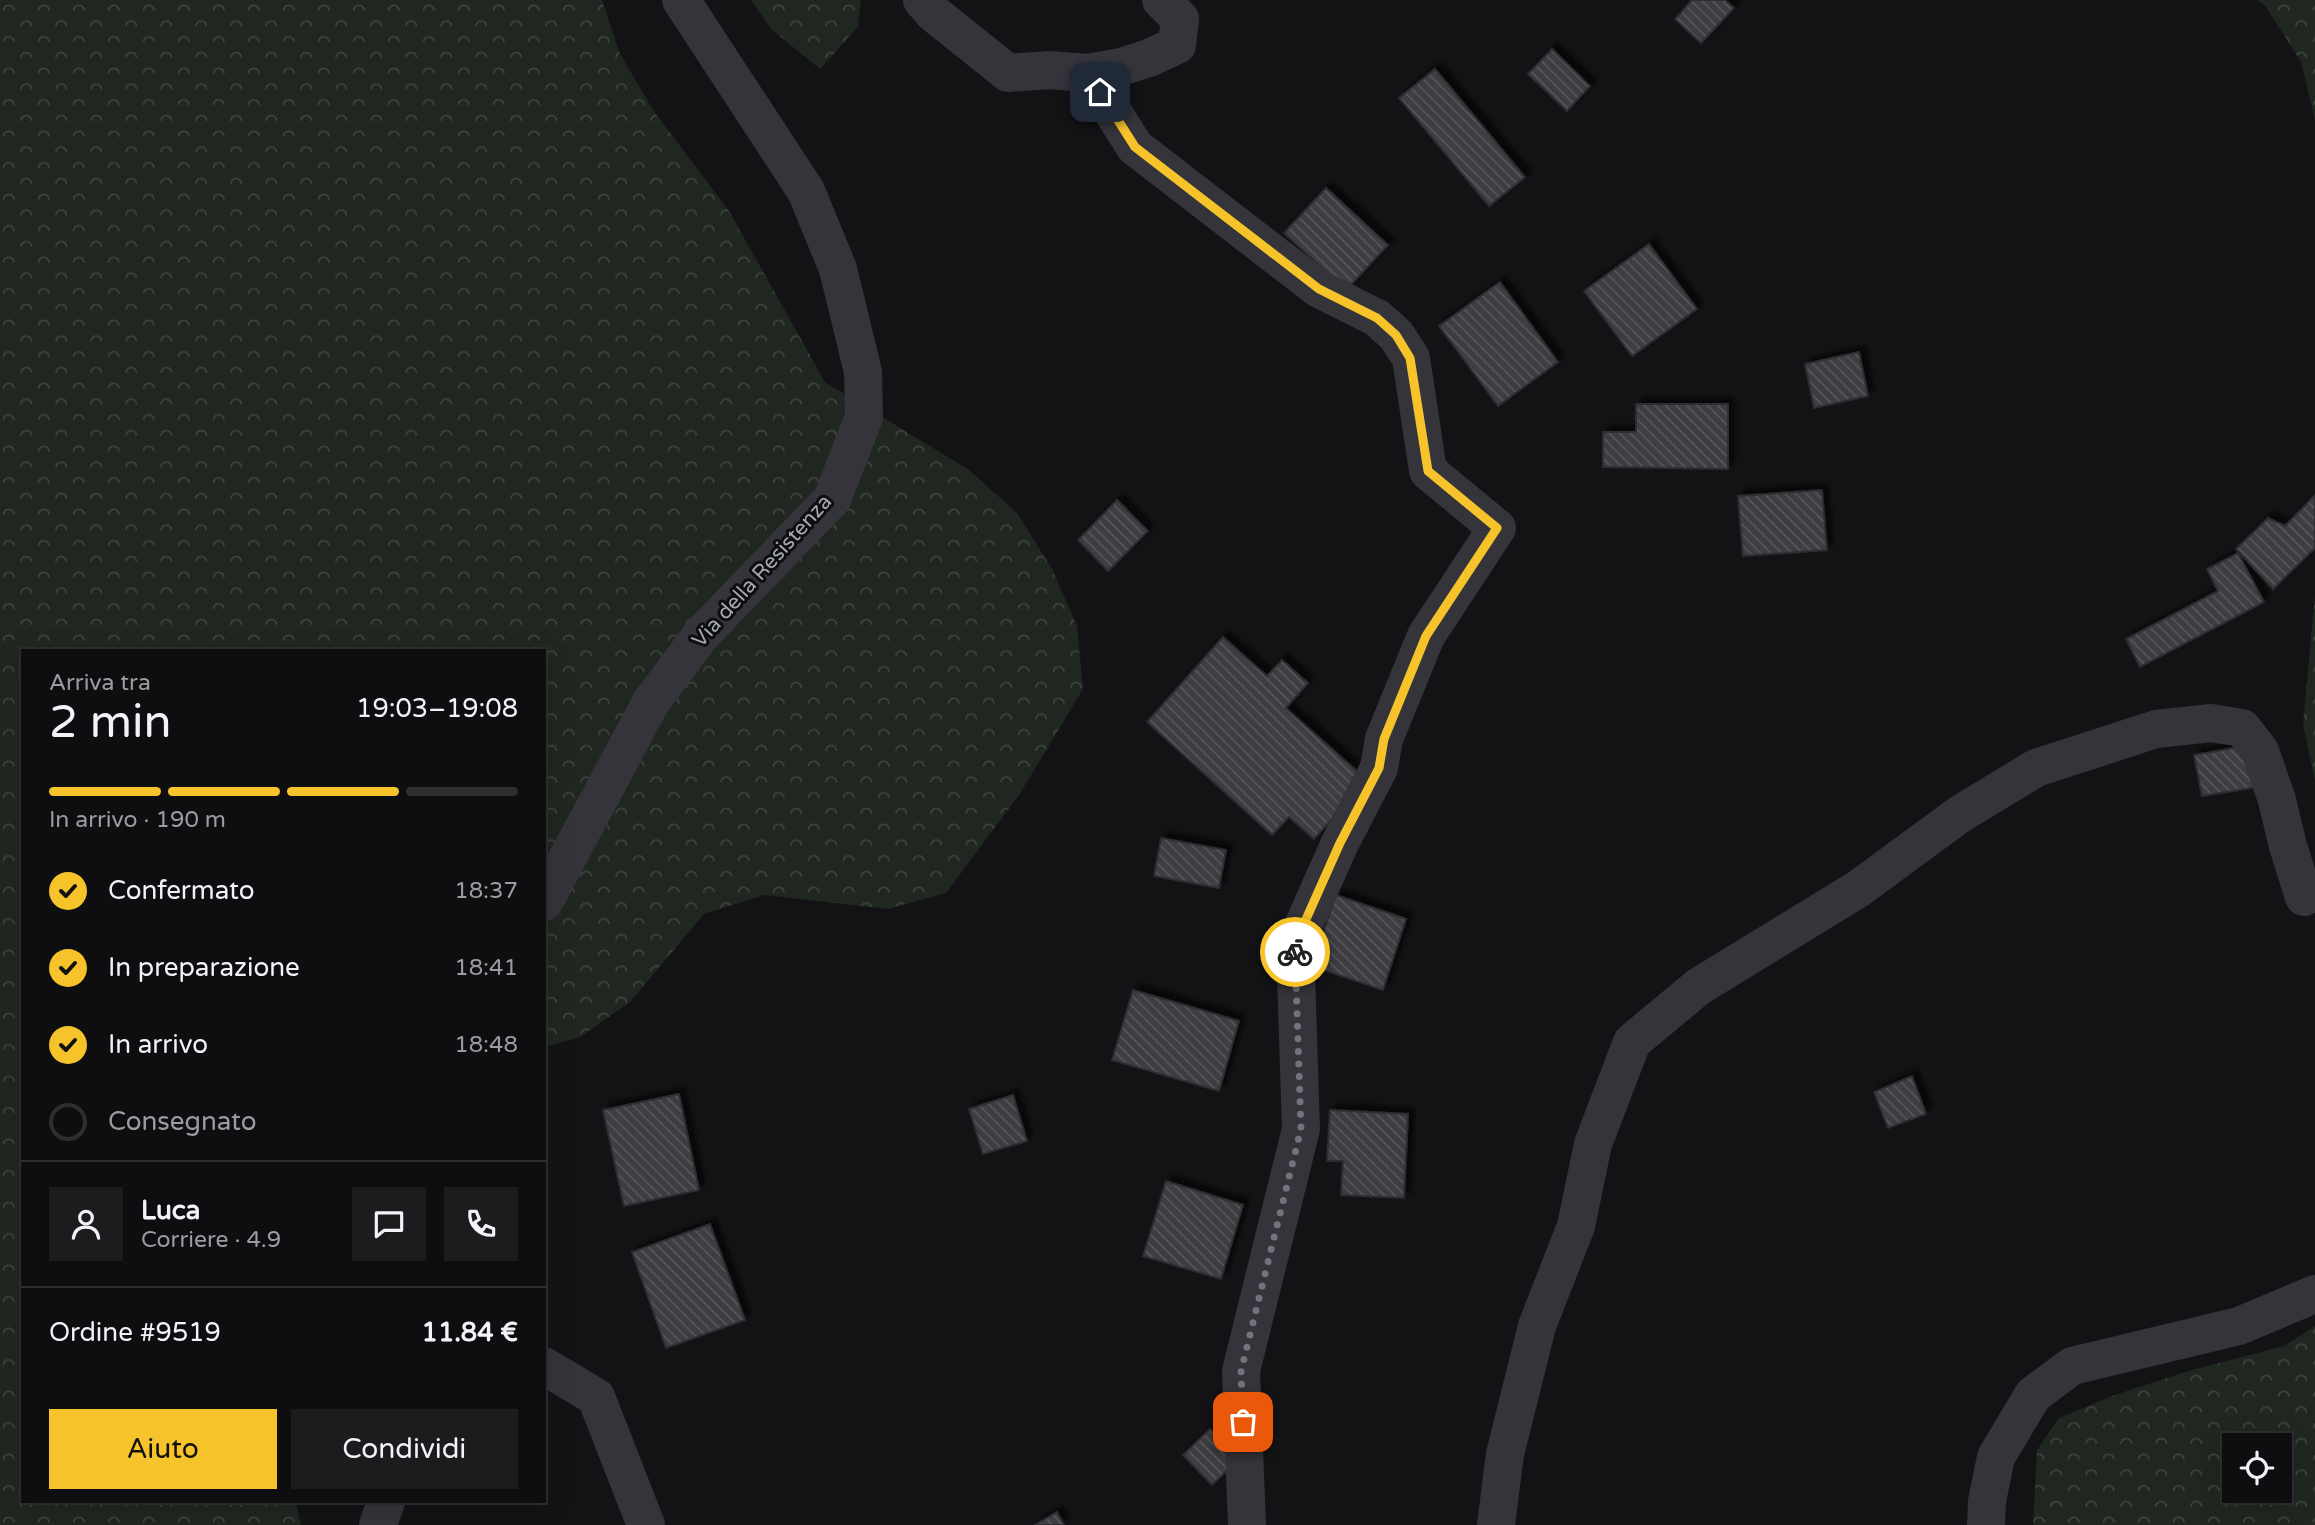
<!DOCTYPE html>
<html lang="it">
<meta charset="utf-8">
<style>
body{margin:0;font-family:"Varela Round",sans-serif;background:#1c1c1e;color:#f1f3f6;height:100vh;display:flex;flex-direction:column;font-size:26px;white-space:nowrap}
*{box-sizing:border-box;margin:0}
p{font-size:23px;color:#9b9c9f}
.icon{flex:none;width:38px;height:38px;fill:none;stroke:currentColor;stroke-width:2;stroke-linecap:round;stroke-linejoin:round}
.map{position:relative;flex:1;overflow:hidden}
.sheet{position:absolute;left:21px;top:649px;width:525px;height:854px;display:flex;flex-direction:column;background:#0e0e10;border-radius:0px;box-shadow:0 7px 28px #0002,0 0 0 2px #2e2e30}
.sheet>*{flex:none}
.controls{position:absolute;left:2222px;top:1433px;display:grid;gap:14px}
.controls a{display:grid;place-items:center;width:70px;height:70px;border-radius:0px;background:#0e0e10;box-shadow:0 7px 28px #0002,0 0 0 2px #2e2e30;font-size:35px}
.pin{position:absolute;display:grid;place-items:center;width:60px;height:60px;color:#fff;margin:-30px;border-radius:14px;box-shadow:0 4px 10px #0006}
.courier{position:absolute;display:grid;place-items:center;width:70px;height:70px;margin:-35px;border:5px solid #f6c42a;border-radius:50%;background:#fff;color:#222;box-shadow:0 2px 9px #0007}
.head em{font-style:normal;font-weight:600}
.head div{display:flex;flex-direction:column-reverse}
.head{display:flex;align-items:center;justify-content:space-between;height:119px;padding:0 28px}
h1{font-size:46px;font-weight:600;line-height:52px}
.bar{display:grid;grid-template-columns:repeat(4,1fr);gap:10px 7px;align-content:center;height:84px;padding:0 28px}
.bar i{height:9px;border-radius:5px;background:#2e2e30}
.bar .current{background:#f6c42a}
.bar p{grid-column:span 4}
.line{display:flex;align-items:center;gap:18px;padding:0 28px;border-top:2px solid #2e2e30}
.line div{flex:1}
.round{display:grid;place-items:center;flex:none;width:74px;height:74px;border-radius:0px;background:#1c1c1e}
ol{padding:0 28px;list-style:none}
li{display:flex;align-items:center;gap:21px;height:77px}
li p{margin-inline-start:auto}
li .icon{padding:7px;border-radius:50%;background:#f6c42a;color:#111;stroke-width:4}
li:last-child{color:#9b9c9f}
li i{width:38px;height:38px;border:4px solid #2e2e30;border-radius:50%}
.cta{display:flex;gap:14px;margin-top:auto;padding:14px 28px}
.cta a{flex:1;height:80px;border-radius:0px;background:#f6c42a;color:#111;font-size:28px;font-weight:600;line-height:80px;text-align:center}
.cta a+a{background:#1c1c1e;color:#f1f3f6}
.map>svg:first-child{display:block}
</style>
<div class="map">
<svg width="2315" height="1525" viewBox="0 0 2315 1525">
<defs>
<pattern id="forest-crowns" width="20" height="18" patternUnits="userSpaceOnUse" patternTransform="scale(1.75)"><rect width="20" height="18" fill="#1f2720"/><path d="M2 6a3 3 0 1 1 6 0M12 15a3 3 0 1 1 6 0" fill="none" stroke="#3d443e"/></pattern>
<pattern id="building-back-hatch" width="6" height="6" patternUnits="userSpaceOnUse" patternTransform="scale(1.75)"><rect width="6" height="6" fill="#3d3d42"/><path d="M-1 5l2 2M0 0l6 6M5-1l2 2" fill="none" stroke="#56565b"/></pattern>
<filter id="shadow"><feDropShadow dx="6" dy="-6" stdDeviation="2" flood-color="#0009"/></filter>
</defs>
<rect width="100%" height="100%" fill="#131315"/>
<!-- forest -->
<g fill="url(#forest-crowns)" fill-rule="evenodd">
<path d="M0,0H602L620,54L653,110L729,211L825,382L969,470L1017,513L1052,569L1077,626L1083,689L1019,795L946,893L888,909L764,895L704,914L630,1002L580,1037L544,1047V651H23V1502H296L301,1525H0Z"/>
<path d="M751,0H861L858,27L820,69L771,29Z"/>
<path d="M2258,0H2315V120L2301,62L2266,7Z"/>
<path d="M2315,595V781L2303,724Z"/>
<path d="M2315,1326V1525H2033L2037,1450L2059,1418L2112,1396L2185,1372L2284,1346ZM2235,1446H2280V1491H2235Z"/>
</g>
<!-- building -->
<g fill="url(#building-back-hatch)" stroke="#2d2d31" stroke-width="2" filter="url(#shadow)">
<path d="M1692,0H1725L1734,8L1701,43L1675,19Z"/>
<path d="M1552,49L1590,86L1567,111L1528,74Z"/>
<path d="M1435,69L1525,177L1489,206L1399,98Z"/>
<path d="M1326,188L1388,245L1346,290L1284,233Z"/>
<path d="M1649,244L1697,309L1632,356L1584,291Z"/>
<path d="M1500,282L1558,362L1498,406L1439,326Z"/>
<path d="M1859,352L1868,396L1814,408L1805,364Z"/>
<path d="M1636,404H1728V469L1603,467V432H1636Z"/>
<path d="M1822,490L1827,550L1743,556L1738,496Z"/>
<path d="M2315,495V548L2273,589L2236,549L2268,518L2285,526Z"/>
<path d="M1117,500L1148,531L1108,571L1078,540Z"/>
<path d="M2238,553L2264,602L2140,667L2126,639L2218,591L2207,569Z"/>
<path d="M1223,637L1267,676L1282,660L1308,683L1286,708L1367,780L1314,839L1289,817L1272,835L1147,722Z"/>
<path d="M2251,745L2258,787L2202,796L2194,755Z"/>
<path d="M1161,838L1226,850L1219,888L1154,876Z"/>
<path d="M1336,895L1406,919L1383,990L1312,966Z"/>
<path d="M1133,990L1239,1021L1219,1091L1112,1060Z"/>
<path d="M1912,1076L1926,1114L1888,1128L1874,1092Z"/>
<path d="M679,1094L699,1190L624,1206L603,1110Z"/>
<path d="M1013,1095L1027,1141L983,1154L969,1109Z"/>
<path d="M1330,1110L1408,1114L1404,1198L1341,1195L1343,1161H1327Z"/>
<path d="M1166,1181L1243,1205L1221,1279L1143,1256Z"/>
<path d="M710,1224L745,1320L666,1348L632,1252Z"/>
<path d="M1210,1429L1239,1459L1212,1485L1183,1455Z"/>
<path d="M1057,1512L1064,1525H1035Z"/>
</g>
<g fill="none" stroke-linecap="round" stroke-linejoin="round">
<!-- minor -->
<g stroke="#34343a" stroke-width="38">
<path d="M922,0L933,13L1008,73L1049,70L1088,73L1121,67L1149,58L1177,45L1180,19L1161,0"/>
<path d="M1088,73L1135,147L1319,289L1377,318L1396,335L1411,358L1428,471L1497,528L1426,636L1384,739L1379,768L1340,843L1295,944L1301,1129L1241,1371L1247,1525"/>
<path d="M544,902L651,702L701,635L832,499L864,417L863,372L838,269L806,191L681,0"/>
<path d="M544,1366L596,1397L646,1525"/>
<path d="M378,1525L386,1502"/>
<path d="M1496,1525L1505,1454L1537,1326L1576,1226L1593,1144L1632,1042L1698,987L1858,889L1960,814L2036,768L2156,729L2211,723L2242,728L2260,751L2277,800L2288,846L2304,897"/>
<path d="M1986,1525L1987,1501L1996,1457L2033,1395L2072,1366L2239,1326L2315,1294"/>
</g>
</g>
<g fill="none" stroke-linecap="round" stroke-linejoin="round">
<!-- done -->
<path stroke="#71747d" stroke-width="7" stroke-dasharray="0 12.6" d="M1243,1422L1241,1371L1301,1129L1295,952"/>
<!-- route -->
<path stroke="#f6c42a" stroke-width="9" d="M1100,92L1135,147L1319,289L1377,318L1396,335L1410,358L1428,471L1497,528L1426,636L1384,739L1379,768L1340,843L1295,944V952"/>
</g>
<g text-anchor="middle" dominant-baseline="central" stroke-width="6" stroke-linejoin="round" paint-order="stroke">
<!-- street labels -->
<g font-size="21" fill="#a4a8b5" stroke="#0e0e0f">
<text transform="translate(762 571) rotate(-48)">Via della Resistenza</text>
</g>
</g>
</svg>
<div class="controls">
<a><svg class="icon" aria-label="locate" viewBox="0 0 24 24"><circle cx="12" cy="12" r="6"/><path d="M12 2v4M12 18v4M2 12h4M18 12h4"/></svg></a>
</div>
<div class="pin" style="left:1243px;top:1422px;background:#ea580c"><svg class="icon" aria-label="bag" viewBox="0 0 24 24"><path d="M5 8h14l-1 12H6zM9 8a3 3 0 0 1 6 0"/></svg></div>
<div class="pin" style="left:1100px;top:92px;background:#1f2937"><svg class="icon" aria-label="home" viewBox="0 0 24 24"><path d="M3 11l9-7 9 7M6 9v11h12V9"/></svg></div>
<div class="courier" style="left:1295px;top:952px"><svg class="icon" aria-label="bike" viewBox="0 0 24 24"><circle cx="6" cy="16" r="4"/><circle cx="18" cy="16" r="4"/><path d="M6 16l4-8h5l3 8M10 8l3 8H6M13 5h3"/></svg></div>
<section class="sheet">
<div class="head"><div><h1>2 min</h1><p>Arriva tra</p></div><em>19:03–19:08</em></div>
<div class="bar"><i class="current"></i><i class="current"></i><i class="current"></i><i></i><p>In arrivo · 190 m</p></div>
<ol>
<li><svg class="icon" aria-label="check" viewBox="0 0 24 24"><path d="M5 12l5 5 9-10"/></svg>Confermato<p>18:37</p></li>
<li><svg class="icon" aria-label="check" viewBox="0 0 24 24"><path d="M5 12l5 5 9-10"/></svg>In preparazione<p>18:41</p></li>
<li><svg class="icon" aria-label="check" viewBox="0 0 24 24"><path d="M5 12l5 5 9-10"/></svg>In arrivo<p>18:48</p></li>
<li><i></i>Consegnato</li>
</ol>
<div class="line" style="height:126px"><a class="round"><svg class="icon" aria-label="person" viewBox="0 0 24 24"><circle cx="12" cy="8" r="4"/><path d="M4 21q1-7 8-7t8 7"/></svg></a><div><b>Luca</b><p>Corriere · 4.9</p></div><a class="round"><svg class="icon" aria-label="chat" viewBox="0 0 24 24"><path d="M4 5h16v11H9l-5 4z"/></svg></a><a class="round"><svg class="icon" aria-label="phone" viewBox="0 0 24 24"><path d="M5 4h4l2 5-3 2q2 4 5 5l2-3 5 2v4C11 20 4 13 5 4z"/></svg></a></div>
<div class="line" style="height:91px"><div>Ordine #9519</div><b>11.84 €</b></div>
<div class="cta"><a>Aiuto</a><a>Condividi</a></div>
</section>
</div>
